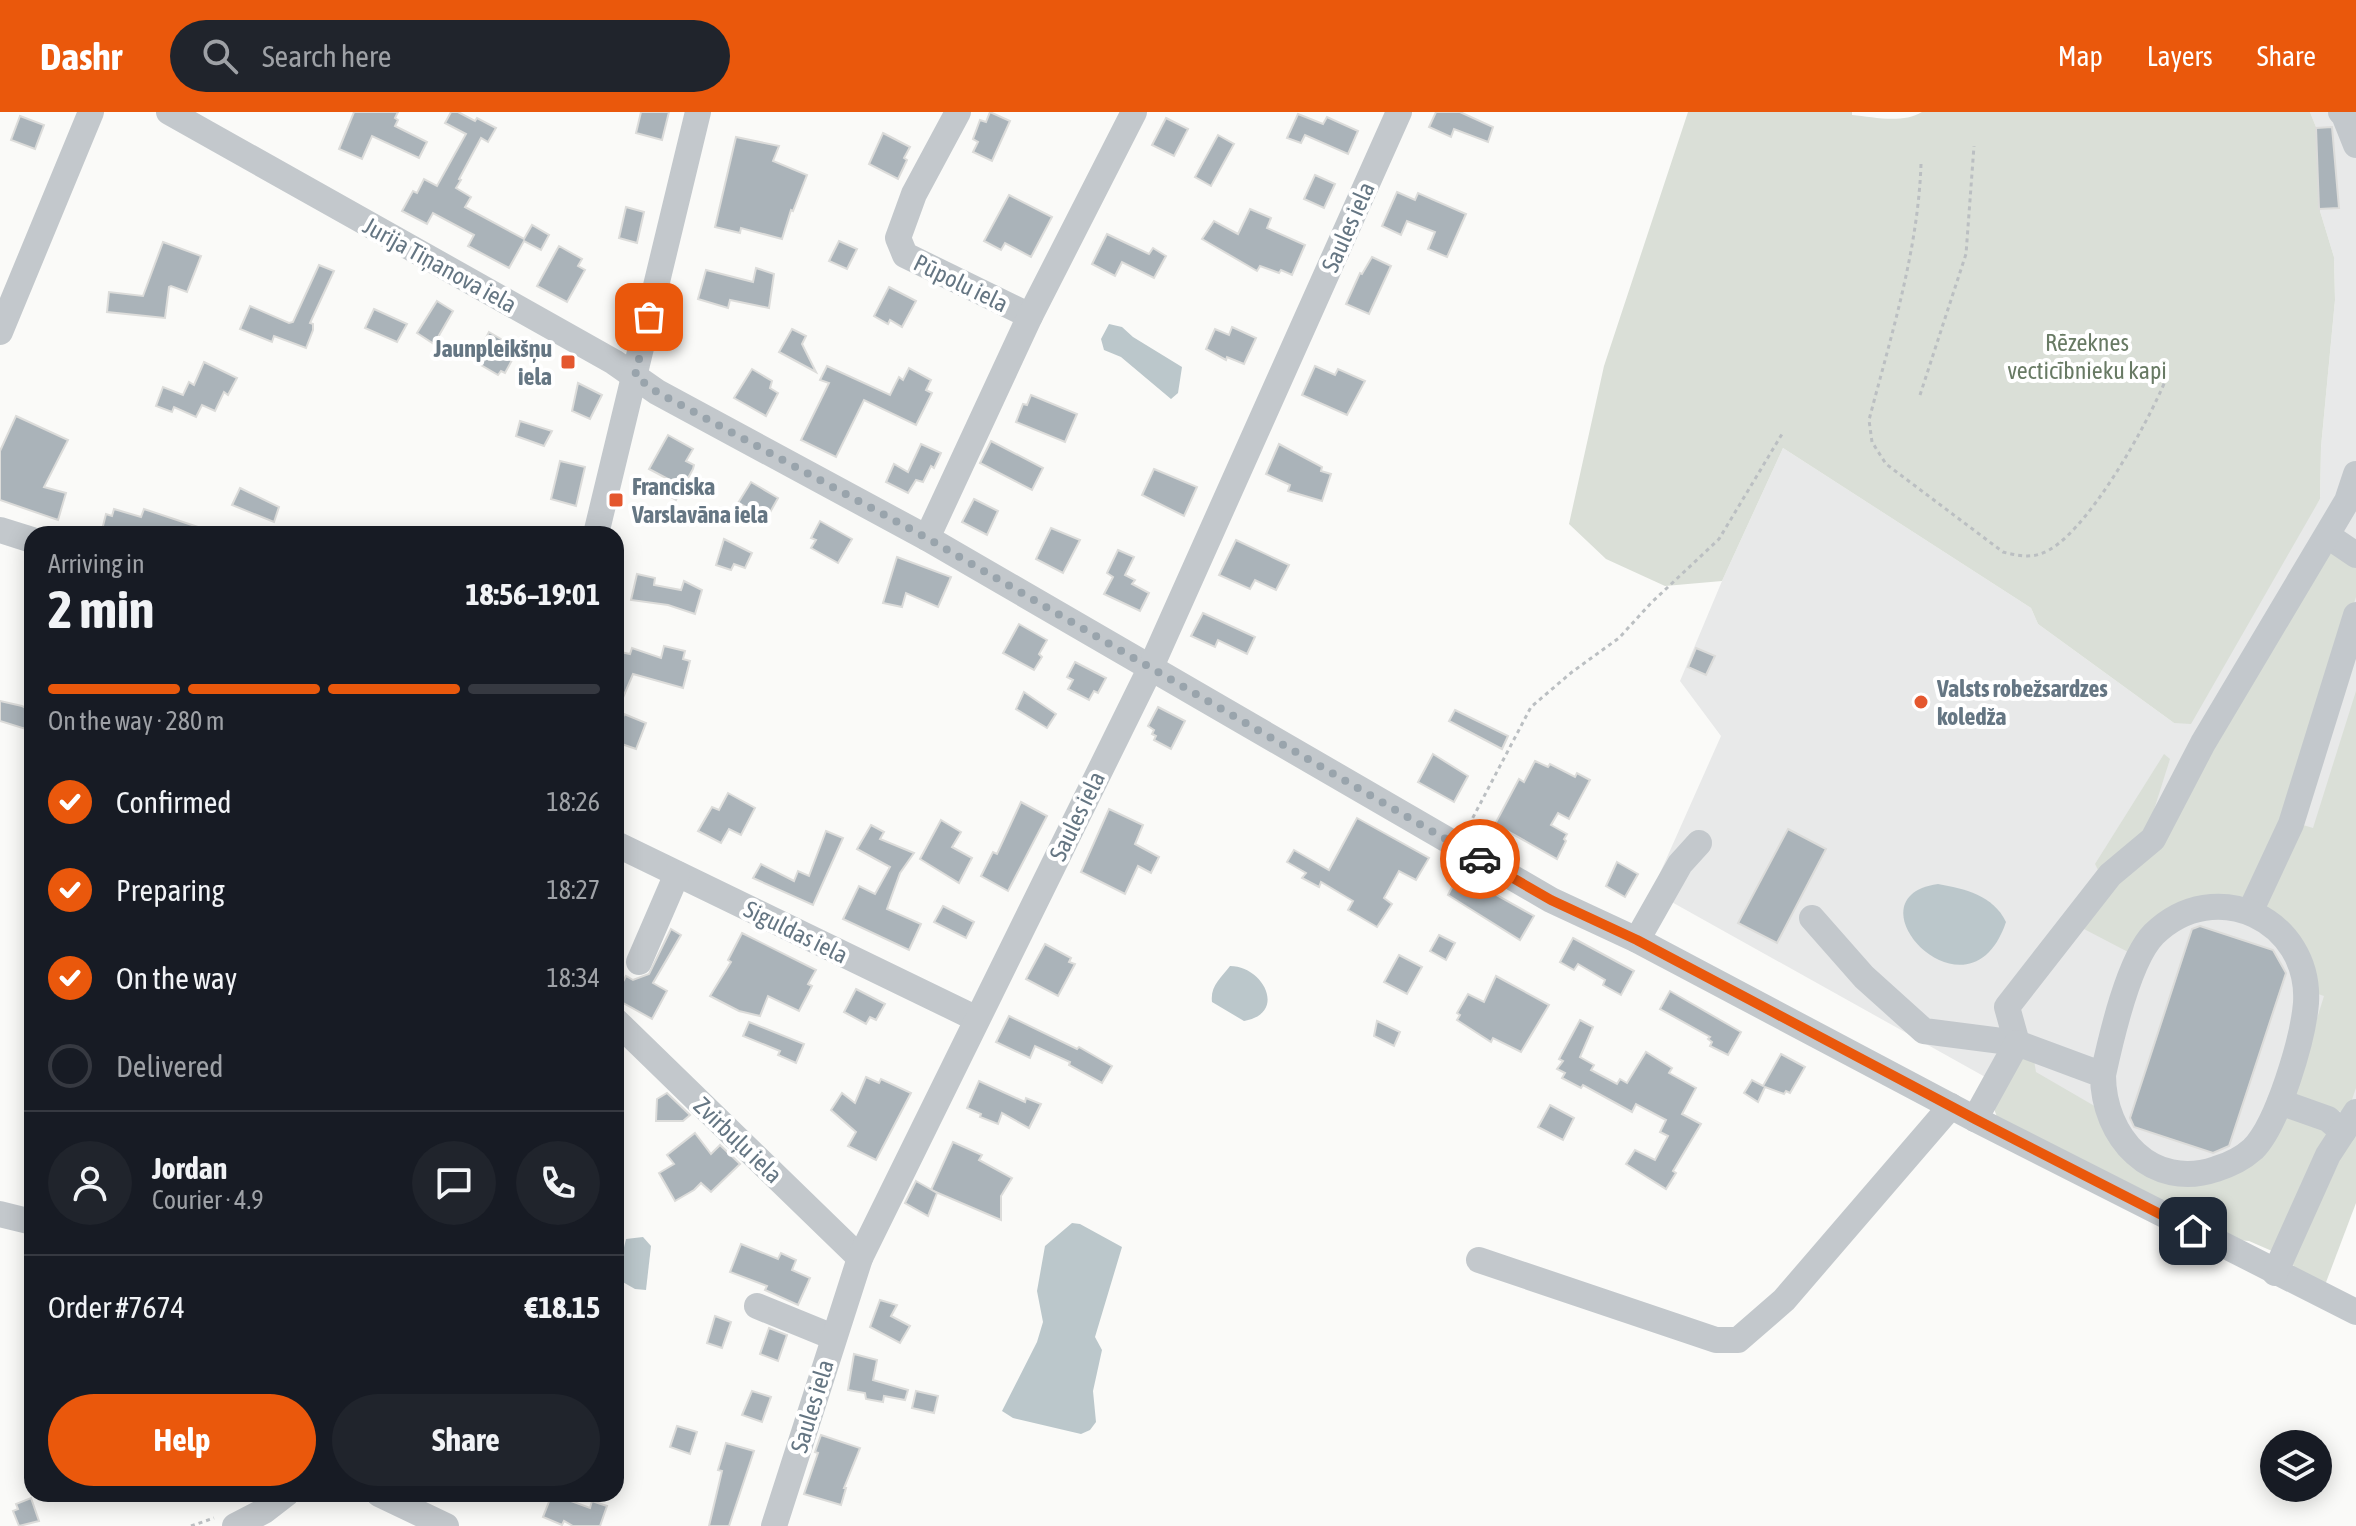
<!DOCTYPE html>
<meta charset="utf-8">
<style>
body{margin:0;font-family:"Asap Condensed",sans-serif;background:#20242c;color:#f1f3f6;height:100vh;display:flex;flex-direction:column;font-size:30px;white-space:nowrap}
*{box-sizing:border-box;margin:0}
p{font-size:26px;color:#9ea1a6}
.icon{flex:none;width:44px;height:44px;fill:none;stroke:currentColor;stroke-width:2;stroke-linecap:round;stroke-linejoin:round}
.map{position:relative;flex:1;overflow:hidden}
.panel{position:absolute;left:24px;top:414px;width:600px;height:976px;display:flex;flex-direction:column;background:#171b24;border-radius:24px;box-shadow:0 4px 20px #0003}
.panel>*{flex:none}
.fabs{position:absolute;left:2260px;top:1318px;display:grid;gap:16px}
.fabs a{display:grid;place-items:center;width:72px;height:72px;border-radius:50%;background:#171b24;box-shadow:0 4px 20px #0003;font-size:40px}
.pin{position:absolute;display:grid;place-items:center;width:68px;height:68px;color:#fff;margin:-34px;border-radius:16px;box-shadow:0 4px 12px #0006}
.courier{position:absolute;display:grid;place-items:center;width:80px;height:80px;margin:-40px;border:6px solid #ea580c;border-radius:50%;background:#fff;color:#222;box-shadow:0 2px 10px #0007}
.headline em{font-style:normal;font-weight:700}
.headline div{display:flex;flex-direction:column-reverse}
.headline{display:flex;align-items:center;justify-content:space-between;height:136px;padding:0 24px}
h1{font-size:52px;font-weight:700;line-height:60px}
.bar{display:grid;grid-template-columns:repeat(4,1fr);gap:12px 8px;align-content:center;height:96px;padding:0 24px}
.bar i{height:10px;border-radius:6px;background:#363941}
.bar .selected{background:#ea580c}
.bar p{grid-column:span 4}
.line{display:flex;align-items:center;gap:20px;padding:0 24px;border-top:2px solid #363941}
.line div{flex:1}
.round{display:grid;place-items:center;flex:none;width:84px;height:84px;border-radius:42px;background:#20242c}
ol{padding:0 24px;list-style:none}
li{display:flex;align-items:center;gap:24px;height:88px}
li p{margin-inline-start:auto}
li .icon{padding:8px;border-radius:50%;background:#ea580c;color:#fff;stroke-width:4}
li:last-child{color:#9ea1a6}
li i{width:44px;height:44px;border:4px solid #363941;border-radius:50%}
.primary-button{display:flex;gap:16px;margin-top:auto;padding:16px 24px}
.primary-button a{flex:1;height:92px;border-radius:48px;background:#ea580c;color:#fff;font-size:32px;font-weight:700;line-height:92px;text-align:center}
.primary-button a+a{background:#20242c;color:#f1f3f6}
header{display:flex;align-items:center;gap:48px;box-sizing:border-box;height:112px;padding:0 40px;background:#ea580c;color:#fff}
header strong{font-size:38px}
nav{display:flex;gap:44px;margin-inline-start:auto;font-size:28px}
.search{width:560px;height:72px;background:#20242c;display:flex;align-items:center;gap:20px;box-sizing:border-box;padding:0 28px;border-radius:44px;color:#9ea1a6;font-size:30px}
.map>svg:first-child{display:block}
</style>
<header>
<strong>Dashr</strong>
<div class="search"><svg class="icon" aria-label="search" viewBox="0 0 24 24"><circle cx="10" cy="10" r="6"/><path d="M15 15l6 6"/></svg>Search here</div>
<nav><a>Map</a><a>Layers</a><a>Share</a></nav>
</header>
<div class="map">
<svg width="2356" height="1414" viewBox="0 0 2356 1414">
<rect width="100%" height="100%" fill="#fafaf8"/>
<!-- built -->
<path fill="#e8e9e9" d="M2310,0H2356V1091L2134,1048L1652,779L1721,624L1680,569L1722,469L1783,336L2031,496L2038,512L2174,611L2320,387L2321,335L2335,188L2334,145L2320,99L2316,15Z"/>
<!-- green -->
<g fill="#dadfd7">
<path d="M1688,0H1852V3C1874,5 1902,12 1922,0H2310L2316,15L2320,99L2334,145L2335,188L2321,335L2320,387L2191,612L2174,611L2038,512L2031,496L1783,336L1722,469L1665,474L1606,447L1569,412L1604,254Z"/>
<path d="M2333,441L2356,454V485L2283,720L2250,785L2232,791L2130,841L2084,817L2328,443Z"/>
<path d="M2356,579V976L2347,1002L2293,983L2324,884L2312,880L2260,790L2303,713L2313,716Z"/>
<path d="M2164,642L2170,647L2147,720L2098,758L2095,752Z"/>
<path d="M2022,946L2034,948L2036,960L2098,996L2189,1069L2281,1001L2329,1019L2272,1139L2249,1129L2238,1128L1997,1005L1993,994Z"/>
<path d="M2356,1013V1091L2325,1173L2296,1158L2292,1151Z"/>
</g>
<!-- water -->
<g fill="#bbc7cb">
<path d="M1109,212L1122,215L1133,225L1182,255L1178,281L1171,287L1121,245L1104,238L1101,227Z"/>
<path d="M1938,772C1965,777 1993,783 2006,810C1969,920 1843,785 1938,772Z"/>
<path d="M1230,854C1263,854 1288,901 1244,909L1212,890C1210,874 1221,866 1230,854Z"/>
<path d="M1072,1111L1080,1112L1122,1135L1095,1225L1102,1238L1093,1279L1096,1310L1090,1318L1081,1322L1013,1306L1002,1299L1037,1230L1043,1210L1037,1179L1045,1134Z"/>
<path d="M643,1125L651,1134L646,1178L635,1177L621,1169V1148L626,1127Z"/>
</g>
<!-- building -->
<g fill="#aab3b9" stroke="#dcdcda" stroke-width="2">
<path d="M354,0H398L395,6L398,8L395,14L427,30L419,46L372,24L362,47L339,37Z"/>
<path d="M451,0H458L475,9L477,6L496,16L488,30L481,26L459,67L461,68L456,76L471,85L465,95L524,127L532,113L549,123L541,138L524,129L509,156L468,134L474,123L433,101L427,112L402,99L413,79L417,81L424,67L437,74L466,22L445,11Z"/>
<path d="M641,0H669L662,28L636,21Z"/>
<path d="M990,0L1010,9L992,49L973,40L978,30L973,27L980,8L986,10Z"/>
<path d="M1436,0H1460L1493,15L1488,30L1454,17L1451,25L1429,15Z"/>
<path d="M1298,2L1323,12L1327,5L1358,19L1348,42L1305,23L1301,31L1287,26Z"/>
<path d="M20,4L44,13L35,37L11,28Z"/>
<path d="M1166,6L1188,17L1174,44L1152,33Z"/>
<path d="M2332,15L2339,96L2319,97L2316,16Z"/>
<path d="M883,21L910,35L904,46L907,48L898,67L869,52Z"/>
<path d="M1218,23L1234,32L1211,74L1195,65Z"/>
<path d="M736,25L779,34L773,49L807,63L793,99L791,98L782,127L741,116L740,121L715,115Z"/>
<path d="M1315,63L1335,72L1324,96L1304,87Z"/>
<path d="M1397,80L1415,88L1418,81L1466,102L1447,145L1428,137L1435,120L1407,109L1401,123L1382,114Z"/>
<path d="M1009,83L1052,105L1031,145L1005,131L1001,138L984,129Z"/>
<path d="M626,95L644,100L637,131L619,126Z"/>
<path d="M1250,97L1271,106L1267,116L1305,133L1292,163L1281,158L1279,161L1260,154L1257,159L1202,127L1214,109L1238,122Z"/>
<path d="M1107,122L1149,142L1153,136L1166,144L1154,166L1122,150L1115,164L1092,152Z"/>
<path d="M839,129L857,137L847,157L829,149Z"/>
<path d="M163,130L201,144L187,180L171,174L169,175L165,206L107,200L109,180L143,184Z"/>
<path d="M559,134L582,147L578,154L585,158L567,190L537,174Z"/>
<path d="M1372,145L1391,154L1369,202L1346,192L1360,161L1362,162Z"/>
<path d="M319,153L334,159L310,211L313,212V218L306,236L274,224L272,230L240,217L250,194L289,211L293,210Z"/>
<path d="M756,156L774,162L769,196L730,188L728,196L698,187L706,158L753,170Z"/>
<path d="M889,175L916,189L902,215L890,208L888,212L874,204Z"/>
<path d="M437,189L453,199L434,232L417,221Z"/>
<path d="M374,197L407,212L397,230L365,216Z"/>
<path d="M1232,215L1256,226L1244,252L1227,245L1226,248L1206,237L1215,217L1229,223Z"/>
<path d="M792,217L806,224L802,232L816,260L779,240Z"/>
<path d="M489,220L518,237L505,261L501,259L498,263L481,253L483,249L476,245Z"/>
<path d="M204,250L237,266L228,283L224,280L215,299L202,293L196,305L174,295L172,300L156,294L163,275L183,283L189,270L194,273Z"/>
<path d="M827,254L890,283L899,265L903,268L909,256L931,268L926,278L932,281L916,313L864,288L836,345L801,328L829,271L820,268Z"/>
<path d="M1315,254L1335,263L1338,257L1365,269L1347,303L1302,283Z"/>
<path d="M752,257L772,269L770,276L778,281L766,304L734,286Z"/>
<path d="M578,271L602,283L590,307L572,299Z"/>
<path d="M1031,283L1077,302L1065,330L1016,310L1023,292L1027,293Z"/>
<path d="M16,304L68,328L44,375L66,381L58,408L0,388V339Z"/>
<path d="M520,309L552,319L544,334L516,324Z"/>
<path d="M668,323L693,337L686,349L694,353L693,357L676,388L661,380L668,367L649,357Z"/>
<path d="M991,329L1043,356L1032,378L980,351Z"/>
<path d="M921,332L941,341L934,356L931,354L923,370L916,368L908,381L886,370L894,352L908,360Z"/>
<path d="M1279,332L1322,355L1321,359L1331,362L1322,389L1288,379L1290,373L1266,362Z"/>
<path d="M560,349L585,355L576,394L551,387Z"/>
<path d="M1154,357L1197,375L1184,404L1142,383Z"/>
<path d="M751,370L778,386L763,413L743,402L746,395L738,391Z"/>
<path d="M240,376L279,395L274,410L232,393Z"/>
<path d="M974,387L998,399L987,423L962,410Z"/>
<path d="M114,397L141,405L144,397L210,419V422H101L106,402L112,404Z"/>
<path d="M820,409L852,427L838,451L811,436L816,428L811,426Z"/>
<path d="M1051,416L1080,428L1063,461L1036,447Z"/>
<path d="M724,427L752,441L745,456L734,452L731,458L716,453Z"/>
<path d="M1236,428L1289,453L1276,478L1255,468L1250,477L1219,463Z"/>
<path d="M1118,438L1134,445L1125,463L1135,468L1132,472L1149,481L1140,499L1104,482L1113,465L1107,461Z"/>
<path d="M897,445L951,465L938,495L906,481L902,495L883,491Z"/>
<path d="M637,462L655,466L654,473L681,478L684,469L702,478L695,502L668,493L631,488Z"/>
<path d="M1203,501L1255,525L1247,542L1218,528L1215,535L1191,524Z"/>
<path d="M1019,512L1047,528L1039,542L1042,545L1034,558L1003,541Z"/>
<path d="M664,534L685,539L683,547L690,549L683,576L633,562L616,602V539L630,542L632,536L661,546Z"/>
<path d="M1696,536L1715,544L1706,563L1688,555Z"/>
<path d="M1075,550L1106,566L1098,581L1094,579L1089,588L1068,577L1073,568L1067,565Z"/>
<path d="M1024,580L1056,602L1047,616L1016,597Z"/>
<path d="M0,589L22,594L32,599V619L0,609Z"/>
<path d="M1158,595L1185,609L1171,637L1154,628L1156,624L1152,622L1154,618L1148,614Z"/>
<path d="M1455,598L1508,624L1502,637L1449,609Z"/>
<path d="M624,602L646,611L636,637L616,630Z"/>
<path d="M1433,642L1468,664L1454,690L1418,670Z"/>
<path d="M1535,649L1548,655L1550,652L1575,665L1577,661L1590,668L1569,707L1558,701L1551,713L1567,722L1564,727L1566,729L1557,747L1495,712L1519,667L1524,670Z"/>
<path d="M728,681L755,696L741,723L729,717L721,731L698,719L712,695L719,698Z"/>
<path d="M1021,690L1047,704L1008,779L981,764L993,740L997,742Z"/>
<path d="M1109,697L1143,713L1135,732L1159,745L1151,761L1138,754L1125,782L1081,760Z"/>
<path d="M1357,706L1429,746L1416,768L1399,759L1384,786L1392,792L1377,815L1348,798L1353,789L1321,770L1319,775L1302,766L1306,761L1287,750L1294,738L1329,758Z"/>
<path d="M941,708L961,720L952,735L972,746L959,771L920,747Z"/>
<path d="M871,713L884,720L880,727L914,741L900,761L887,797L921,812L909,838L843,807L859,774L875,782L890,755L857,737Z"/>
<path d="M1788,717L1826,737L1777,831L1738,811Z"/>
<path d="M826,719L843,726L813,793L753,766L761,752L794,769L798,759L809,764Z"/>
<path d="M1617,750L1638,762L1625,785L1606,774Z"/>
<path d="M1459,762L1534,804L1520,828L1448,783Z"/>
<path d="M943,794L974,810L966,826L934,810Z"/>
<path d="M2200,814L2273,838L2286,861L2229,1034L2213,1041L2134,1015L2130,1006L2192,817Z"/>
<path d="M671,817L681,823L653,871L667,879L652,907L616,887V883L626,864L633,868L649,862Z"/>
<path d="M742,821L816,858L808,872L812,874L799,899L768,884L760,904L739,899L710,884L731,850L728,848Z"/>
<path d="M1439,823L1455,831L1446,848L1430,839Z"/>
<path d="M1573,826L1634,859L1621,883L1603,873L1605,868L1578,852L1574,858L1560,850Z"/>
<path d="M1045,832L1071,846L1069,850L1075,852L1058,884L1026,867Z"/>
<path d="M1399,843L1422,855L1407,882L1384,870Z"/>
<path d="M1496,864L1549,893L1521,940L1493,926L1491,930L1457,908L1460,903L1457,901L1468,882L1484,890Z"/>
<path d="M856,877L885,892L876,908L870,905L866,912L844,900Z"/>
<path d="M1670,879L1741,920L1728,943L1710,934L1712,930L1708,927L1710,925L1660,897Z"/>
<path d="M1009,904L1077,937L1079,935L1112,954L1102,971L1069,953L1070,950L1035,934L1030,946L996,930Z"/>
<path d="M1580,908L1593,915L1580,945L1594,953L1591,958L1617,972L1620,967L1627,971L1646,940L1672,956L1669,961L1696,976L1682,1002L1701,1012L1673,1059L1676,1061L1666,1077L1626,1052L1635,1038L1655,1048L1668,1024L1660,1020L1666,1008L1636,992L1632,1000L1583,973L1581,976L1562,966L1565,961L1557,957L1563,949L1559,947Z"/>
<path d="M1377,909L1400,920L1394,934L1374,924Z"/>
<path d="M749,910L804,932L796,951L778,943L780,939L743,924Z"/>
<path d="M1781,942L1805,955L1790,981L1786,979L1784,982L1765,975L1758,990L1744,981L1752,968L1763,974Z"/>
<path d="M866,965L879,971L881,967L911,981L876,1048L848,1034L856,1020L831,998L842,981L855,991Z"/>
<path d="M979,969L1025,990L1026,986L1041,992L1029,1016L1002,1001L998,1012L980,1005L981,1002L967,996Z"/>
<path d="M667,981L690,1003L683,1009H656L657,987Z"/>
<path d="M1550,993L1574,1006L1563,1028L1538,1015Z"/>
<path d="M695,1021L711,1042L720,1033L740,1052L711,1080L701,1071L694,1078L675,1089L659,1061L674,1052L667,1043Z"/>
<path d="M953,1030L982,1043L979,1048L1012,1066L1001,1084V1108L931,1078Z"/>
<path d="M916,1069L937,1081L928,1104L905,1091Z"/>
<path d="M741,1132L778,1147L781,1141L796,1148L792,1158L810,1166L798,1193L765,1178L767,1174L730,1160Z"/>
<path d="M880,1188L897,1193L891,1204L910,1214L900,1231L870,1215Z"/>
<path d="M715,1204L731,1210L722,1236L707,1231Z"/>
<path d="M769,1216L787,1223L778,1249L760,1242Z"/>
<path d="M854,1242L877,1248L873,1268L908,1278L905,1288L884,1284L883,1290L866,1287L865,1281L848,1278Z"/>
<path d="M752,1279L771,1285L762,1310L742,1303Z"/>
<path d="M916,1279L938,1284L934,1301L912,1296Z"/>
<path d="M677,1314L697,1320L690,1342L670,1335Z"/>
<path d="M821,1323L860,1336L844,1376H846L841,1393L804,1382L818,1341L815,1340Z"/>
<path d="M726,1331L754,1339L729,1414H709L722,1359L718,1358Z"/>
<path d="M552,1382L590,1396L592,1389L607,1394L600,1414H573L564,1409L562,1413L543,1405Z"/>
<path d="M31,1386L39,1409L19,1414L13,1399L18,1397L16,1392Z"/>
</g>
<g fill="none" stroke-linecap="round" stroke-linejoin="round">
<!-- path -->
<g stroke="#bbbfc2" stroke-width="3" stroke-dasharray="4 4" stroke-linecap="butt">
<path d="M1921,52C1918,139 1891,224 1869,308L1872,330L1886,352L2003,440C2015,443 2028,446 2040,442C2084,429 2149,309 2166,267"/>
<path d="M1920,283L1966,142L1974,34"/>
<path d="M1469,713L1531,595L1572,560L1619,526L1651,491L1719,427L1782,322"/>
<path d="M191,1414L214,1406"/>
</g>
<!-- minor -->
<g stroke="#c3c8cc" stroke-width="26">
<path d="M169,0L614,250L657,280L927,426L1551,788L1637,828L1975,1007L2356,1200"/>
<path d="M958,0L914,82L898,126L905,143L1030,204"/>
<path d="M2341,0L2344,3L2356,33"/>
<path d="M0,220L91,0"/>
<path d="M0,418L32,428"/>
<path d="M596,422L698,0"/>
<path d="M2328,424L2356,443"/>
<path d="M927,426L1030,204L1134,0"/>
<path d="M616,732L977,907"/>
<path d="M2250,800L2291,712L2356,503"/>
<path d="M1812,806L1864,865L1924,919L2017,931L2007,895L2110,763L2153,727L2203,631L2347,389L2356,362"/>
<path d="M1637,828L1680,752L1699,731"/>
<path d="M639,850L677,762"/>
<path d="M616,909L860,1146"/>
<path d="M2280,990L2328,1007L2343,1020"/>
<path d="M1975,1007L2017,931L2103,963C2111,926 2129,847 2154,822C2215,762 2311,808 2306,891C2303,927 2278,1012 2253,1037C2242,1047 2229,1053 2216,1057C2152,1079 2103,1025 2103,963"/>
<path d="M0,1102L32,1110"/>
<path d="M1479,1148L1716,1228H1738L1784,1188L1951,994"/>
<path d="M2275,1161L2328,1043L2356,1000"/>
<path d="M757,1194L833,1225"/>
<path d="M379,1382L446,1414"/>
<path d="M235,1414L264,1399L286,1382"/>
<path d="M774,1414L860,1146L1150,557L1399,0"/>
</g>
</g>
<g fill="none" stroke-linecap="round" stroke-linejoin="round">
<!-- done -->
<path stroke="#99a4ac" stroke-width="8" stroke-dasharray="0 14.4" d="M649,205L635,264L657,280L927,426L1480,747"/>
<!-- route -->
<path stroke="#ea580c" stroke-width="10" d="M1480,747L1551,788L1637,828L1975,1007L2193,1119"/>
</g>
<!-- markers -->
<g fill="#e4572e" stroke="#fff" stroke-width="3">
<rect x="560" y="242" width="16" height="16" rx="4"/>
<rect x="608" y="380" width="16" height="16" rx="4"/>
<circle cx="1921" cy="590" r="8"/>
</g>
<g text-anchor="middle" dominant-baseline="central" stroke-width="8" stroke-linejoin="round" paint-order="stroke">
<!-- street labels -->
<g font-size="24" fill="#657683" stroke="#fff">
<text transform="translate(1348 115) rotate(-66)">Saules iela</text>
<text transform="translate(440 153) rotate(29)">Jurija Tiņanova iela</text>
<text transform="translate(961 171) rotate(26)">Pūpolu iela</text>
<text transform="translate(1077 704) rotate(-64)">Saules iela</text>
<text transform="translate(796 820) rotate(26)">Siguldas iela</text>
<text transform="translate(738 1028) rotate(44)">Zvirbuļu iela</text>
<text transform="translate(812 1294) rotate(-73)">Saules iela</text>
</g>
<!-- park labels -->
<g font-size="24" fill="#687a64" stroke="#fff">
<text x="2087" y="230">Rēzeknes<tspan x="2087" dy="28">vecticībnieku kapi</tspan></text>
</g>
<!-- poi labels -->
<g font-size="24" font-weight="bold" fill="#657683" stroke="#fff" text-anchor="start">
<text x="552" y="236" text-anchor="end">Jaunpleikšņu<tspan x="552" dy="28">iela</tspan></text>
<text x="632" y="374">Franciska<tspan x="632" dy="28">Varslavāna iela</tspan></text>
<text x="1937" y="576">Valsts robežsardzes<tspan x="1937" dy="28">koledža</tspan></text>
</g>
</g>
</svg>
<div class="fabs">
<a><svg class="icon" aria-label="layers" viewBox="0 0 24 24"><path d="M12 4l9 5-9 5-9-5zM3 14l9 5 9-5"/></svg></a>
</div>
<div class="pin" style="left:649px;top:205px;background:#ea580c"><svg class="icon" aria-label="bag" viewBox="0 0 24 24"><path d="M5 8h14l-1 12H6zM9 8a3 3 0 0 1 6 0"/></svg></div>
<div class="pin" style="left:2193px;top:1119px;background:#1f2937"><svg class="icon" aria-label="home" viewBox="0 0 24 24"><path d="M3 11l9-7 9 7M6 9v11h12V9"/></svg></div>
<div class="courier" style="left:1480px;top:747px"><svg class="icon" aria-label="car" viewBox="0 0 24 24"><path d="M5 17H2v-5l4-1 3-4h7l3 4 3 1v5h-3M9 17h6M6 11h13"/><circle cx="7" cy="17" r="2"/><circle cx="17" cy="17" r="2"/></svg></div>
<section class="panel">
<div class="headline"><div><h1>2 min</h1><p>Arriving in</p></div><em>18:56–19:01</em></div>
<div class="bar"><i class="selected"></i><i class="selected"></i><i class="selected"></i><i></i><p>On the way · 280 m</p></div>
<ol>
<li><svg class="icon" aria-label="check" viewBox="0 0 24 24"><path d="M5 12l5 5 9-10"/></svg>Confirmed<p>18:26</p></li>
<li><svg class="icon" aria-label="check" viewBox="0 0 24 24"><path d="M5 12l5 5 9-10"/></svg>Preparing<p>18:27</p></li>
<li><svg class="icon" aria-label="check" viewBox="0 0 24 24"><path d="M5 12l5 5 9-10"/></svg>On the way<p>18:34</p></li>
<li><i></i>Delivered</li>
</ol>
<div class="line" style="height:144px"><a class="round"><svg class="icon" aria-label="person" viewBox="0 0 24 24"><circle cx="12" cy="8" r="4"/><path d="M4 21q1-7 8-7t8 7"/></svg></a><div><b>Jordan</b><p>Courier · 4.9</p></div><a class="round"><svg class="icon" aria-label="chat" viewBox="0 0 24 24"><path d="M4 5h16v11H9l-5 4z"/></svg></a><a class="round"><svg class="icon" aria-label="phone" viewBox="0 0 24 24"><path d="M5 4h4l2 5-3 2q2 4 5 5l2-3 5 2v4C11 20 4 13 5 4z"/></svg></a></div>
<div class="line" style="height:104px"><div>Order #7674</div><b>€18.15</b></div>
<div class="primary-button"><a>Help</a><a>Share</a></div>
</section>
</div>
